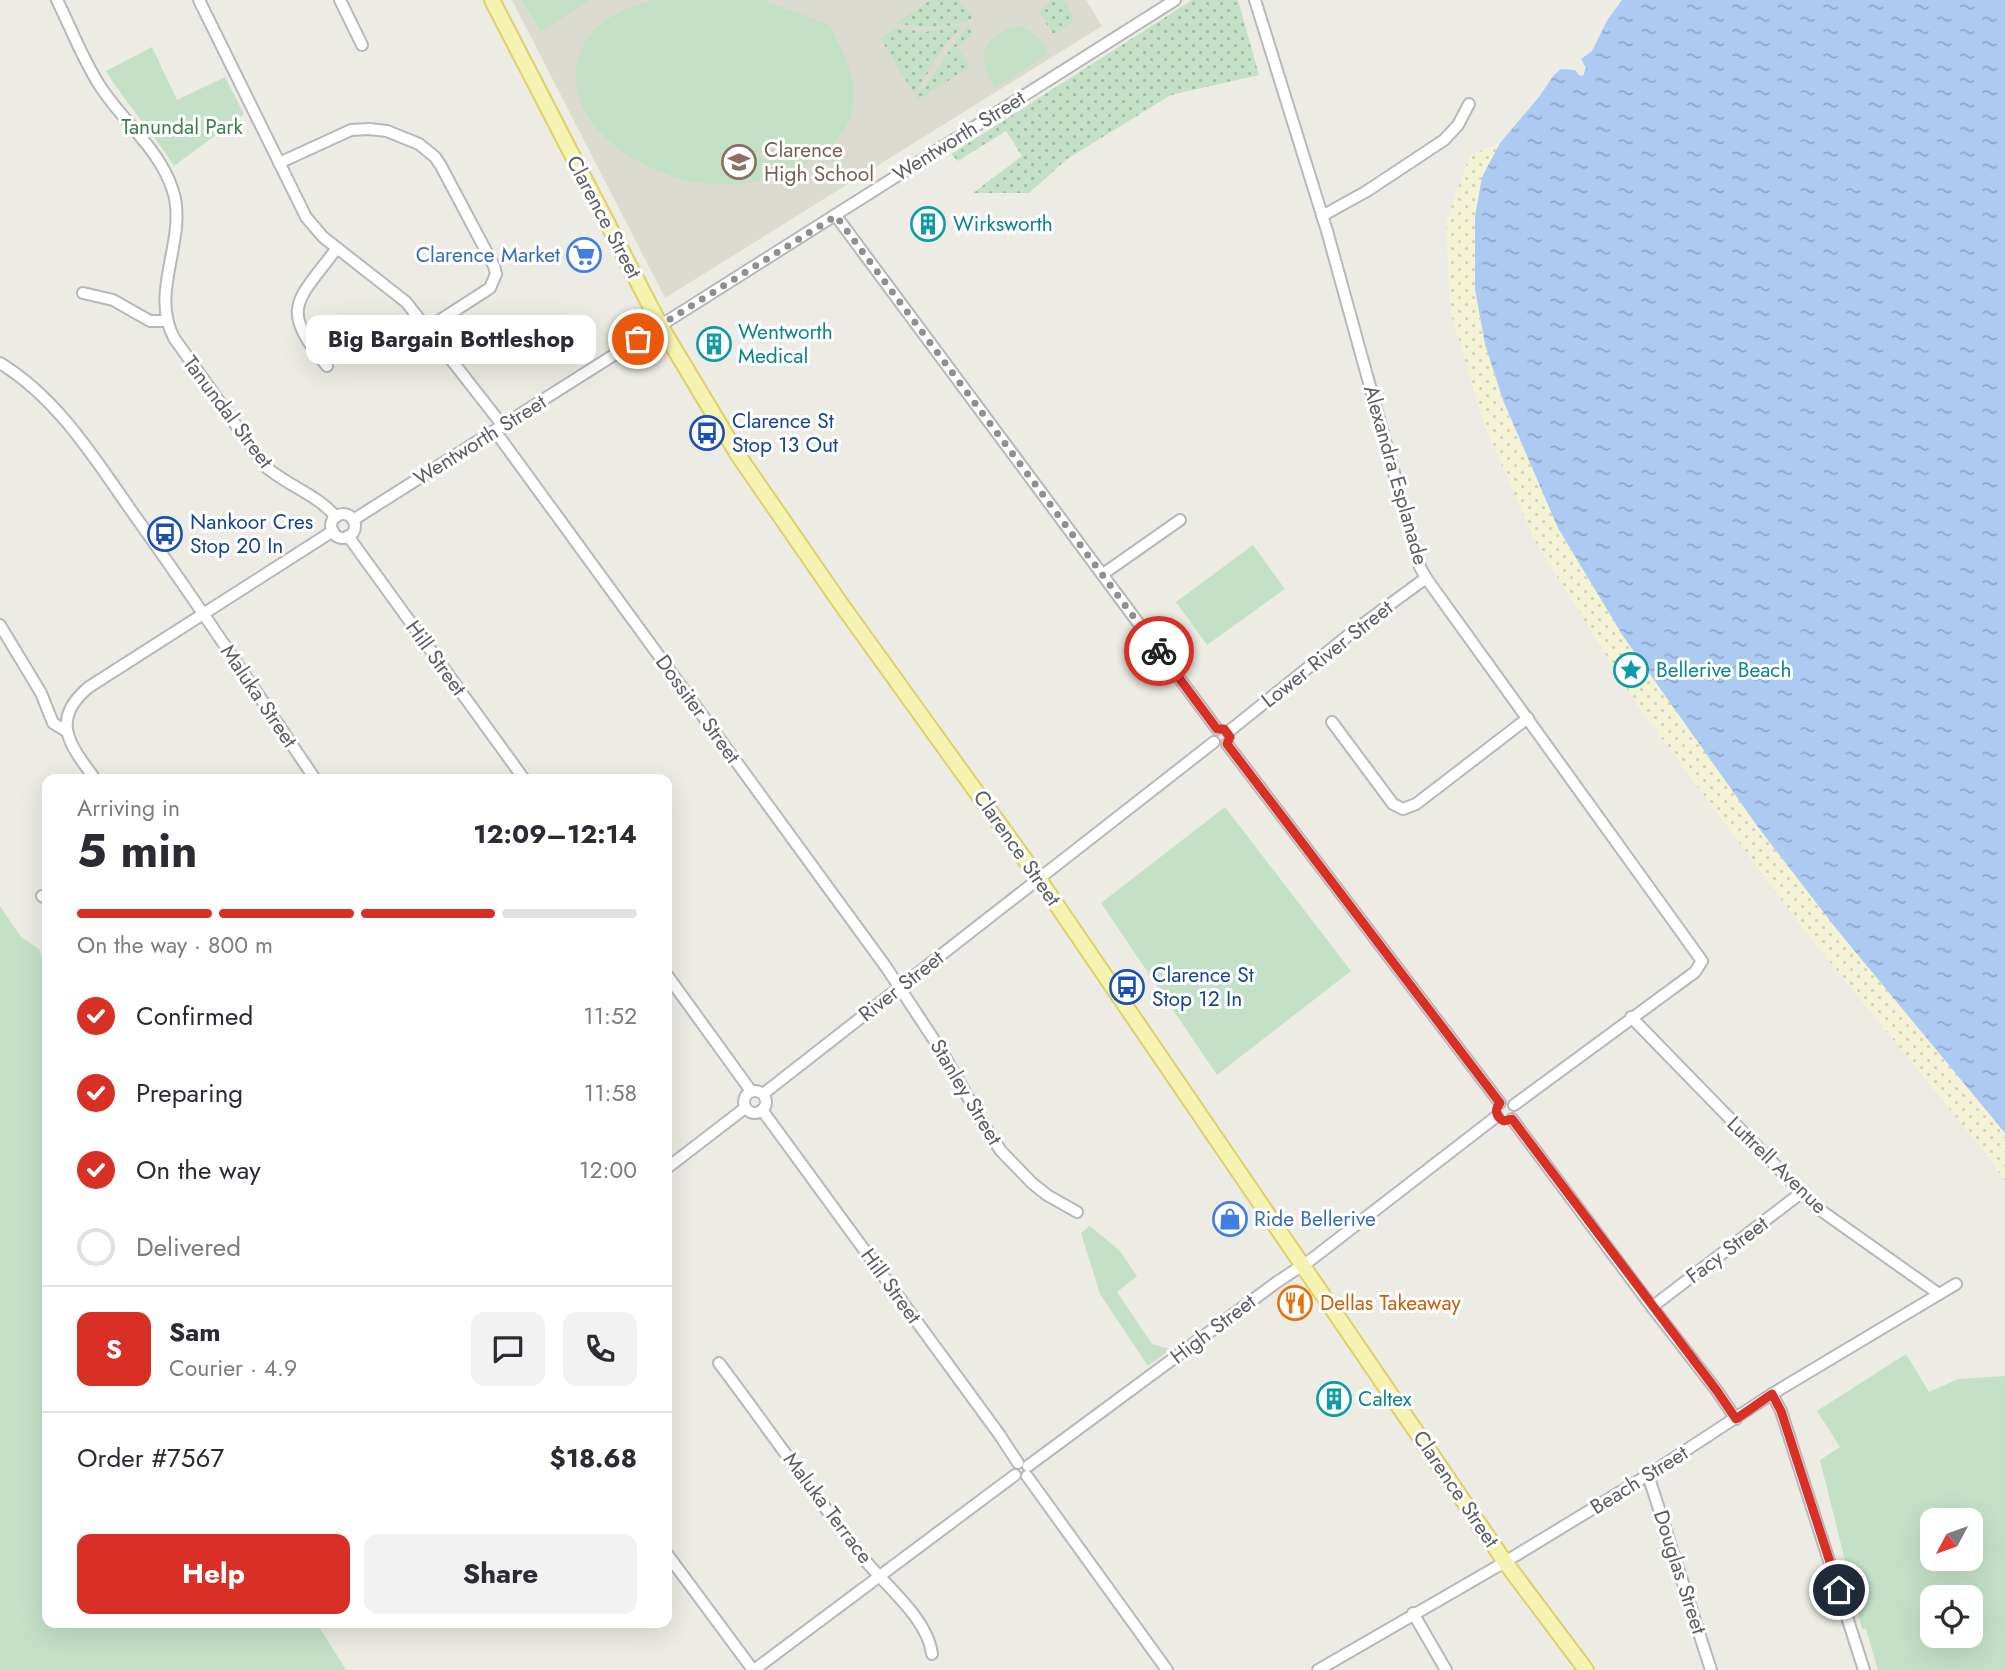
<!DOCTYPE html>
<meta charset="utf-8">
<style>
body{margin:0;font-family:Jost,sans-serif;background:#f2f2f3;color:#2b2b33;height:100vh;display:flex;flex-direction:column;font-size:26px;white-space:nowrap}
*{box-sizing:border-box;margin:0}
p{font-size:23px;color:#7c7c81}
.icon{flex:none;width:38px;height:38px;fill:none;stroke:currentColor;stroke-width:2;stroke-linecap:round;stroke-linejoin:round}
.map{position:relative;flex:1;overflow:hidden}
.sheet{position:absolute;left:42px;top:774px;width:630px;height:854px;display:flex;flex-direction:column;background:#fff;border-radius:14px;box-shadow:0 7px 28px #0002}
.sheet>*{flex:none}
.needle{width:46px;rotate:229deg}
.buttons{position:absolute;left:1920px;top:1508px;display:grid;gap:14px}
.buttons a{display:grid;place-items:center;width:63px;height:63px;border-radius:14px;background:#fff;box-shadow:0 7px 28px #0002;font-size:35px}
.pin{position:absolute;display:grid;place-items:center;width:60px;height:60px;color:#fff;margin:-30px;border:4px solid #fff;border-radius:50%;box-shadow:0 2px 7px #0007}
.courier{position:absolute;display:grid;place-items:center;width:70px;height:70px;margin:-35px;border:5px solid #d93025;border-radius:50%;background:#fff;color:#222;box-shadow:0 2px 9px #0007}
.bubble{position:absolute;height:49px;border-radius:14px;background:#fff;box-shadow:0 7px 28px #0002;font-size:23px;font-weight:700;line-height:49px;text-align:center}
.overview em{font-style:normal;font-weight:700}
.overview div{display:flex;flex-direction:column-reverse}
.overview{display:flex;align-items:center;justify-content:space-between;height:119px;padding:0 35px}
h1{font-size:46px;font-weight:700;line-height:52px}
.bar{display:grid;grid-template-columns:repeat(4,1fr);gap:10px 7px;align-content:center;height:84px;padding:0 35px}
.bar i{height:9px;border-radius:5px;background:#e1e1e2}
.bar .current{background:#d93025}
.bar p{grid-column:span 4}
.line{display:flex;align-items:center;gap:18px;padding:0 35px;border-top:2px solid #e1e1e2}
.line div{flex:1}
.round{display:grid;place-items:center;flex:none;width:74px;height:74px;border-radius:14px;background:#f2f2f3}
ol{padding:0 35px;list-style:none}
li{display:flex;align-items:center;gap:21px;height:77px}
li p{margin-inline-start:auto}
li .icon{padding:7px;border-radius:50%;background:#d93025;color:#fff;stroke-width:4}
li:last-child{color:#7c7c81}
li i{width:38px;height:38px;border:4px solid #e1e1e2;border-radius:50%}
.button{display:flex;gap:14px;margin-top:auto;padding:14px 35px}
.button a{flex:1;height:80px;border-radius:14px;background:#d93025;color:#fff;font-size:28px;font-weight:700;line-height:80px;text-align:center}
.button a+a{background:#f2f2f3;color:#2b2b33}
.map>svg:first-child{display:block}
</style>
<div class="map">
<svg width="2005" height="1670" viewBox="0 0 2005 1670">
<defs>
<pattern id="grass-dots" width="8" height="8" patternUnits="userSpaceOnUse" patternTransform="scale(1.75)"><rect width="8" height="8" fill="#c4e1c8"/><path d="M2 2h.1M6 6h.1" fill="none" stroke="#a2baa6" stroke-width="1.8" stroke-linecap="round"/></pattern>
<pattern id="sand-dots" width="8" height="8" patternUnits="userSpaceOnUse" patternTransform="scale(1.75)"><rect width="8" height="8" fill="#f5f3d6"/><path d="M2 2h.1M6 6h.1" fill="none" stroke="#d4d3ba" stroke-width="1.8" stroke-linecap="round"/></pattern>
<pattern id="water-ripples" width="26" height="14" patternUnits="userSpaceOnUse" patternTransform="scale(1.75)"><rect width="26" height="14" fill="#adcaf3"/><path d="M2 4q2-2 4 0t4 0M15 11q2-2 4 0t4 0" fill="none" stroke="#90a7c8"/></pattern>
</defs>
<rect width="100%" height="100%" fill="#ecece4"/>
<!-- education -->
<path fill="#dcdbd2" d="M512,0H1086L1102,26L665,298Z"/>
<!-- grass -->
<g fill="url(#grass-dots)">
<path d="M931,0H958L973,17C958,30 914,28 895,23Z"/>
<path d="M1051,0H1064L1073,15L1072,23L1058,34L1052,33L1040,13Z"/>
<path d="M1192,0H1238L1259,75L1171,95L1067,159L1029,193H973L1022,156L1006,131L958,161L951,154Z"/>
<path d="M969,25L972,36L957,47L970,67L918,100L915,96C937,76 948,47 969,25Z"/>
<path d="M952,26H963L947,42L918,89L913,92L880,38L896,28L926,32Z"/>
</g>
<!-- sand -->
<path fill="url(#sand-dots)" d="M1500,143L1482,177L1475,217V289L1485,344L1502,400L1558,528L1623,636L1758,827L1834,926L2005,1133V1181L1986,1154L1804,930L1637,705L1535,541L1485,427L1450,310L1446,221L1470,155Z"/>
<!-- green -->
<g fill="#c4e1c8" fill-rule="evenodd">
<path d="M521,0H591L541,31Z"/>
<path d="M653,0H763L830,25C840,48 854,70 854,95C854,161 761,190 707,184C650,178 565,131 577,64C585,24 618,10 653,0Z"/>
<path d="M1016,26C1035,29 1040,39 1049,54L995,88C976,57 980,38 1016,26Z"/>
<path d="M152,47L177,100L225,77L244,114L174,166C153,132 126,104 106,71Z"/>
<path d="M1253,545L1285,589L1207,645L1176,602Z"/>
<path d="M1225,807L1351,971L1217,1075L1101,903Z"/>
<path d="M0,906L21,937L39,949L47,973V1622H316L346,1670H0Z"/>
<path d="M1090,1226L1119,1250L1137,1276L1117,1292L1152,1344L1171,1349L1148,1366L1100,1294L1081,1233Z"/>
<path d="M1906,1354L1929,1392L1958,1379L2005,1376V1670H1878L1866,1629H1862L1820,1460L1840,1447L1817,1411ZM1932,1521H1970V1559H1932ZM1932,1598H1970V1636H1932Z"/>
</g>
<!-- water -->
<path fill="url(#water-ripples)" d="M1622,0H2005V1133L1834,926L1758,827L1623,636L1558,528L1503,400L1485,344L1475,289V217L1482,177L1500,143L1539,97L1554,75L1561,69L1575,70L1579,75L1583,76L1586,68L1581,59L1592,51L1608,19Z"/>
<g fill="none" stroke-linecap="round" stroke-linejoin="round">
<!-- minor casing -->
<g stroke="#b6b8bc" stroke-width="14">
<g id="minor">
<path d="M57,0C71,28 83,60 100,86C123,122 160,149 173,191C188,239 149,291 174,338L266,467C288,486 318,495 336,517"/>
<path d="M199,0L306,217L323,237L406,302L503,426"/>
<path d="M340,0L362,45"/>
<path d="M1255,0L1327,231L1420,567L1426,578L1702,961L1695,972L1514,1105"/>
<path d="M279,163L351,130L369,129L387,131L419,144L435,157L441,166L494,266L496,274L490,288L428,328"/>
<path d="M836,216L1217,729"/>
<path d="M1322,216L1367,191L1444,140L1458,125L1469,104"/>
<path d="M83,293L113,300L150,321H167"/>
<path d="M0,363C61,400 99,466 140,523C200,607 257,693 315,779"/>
<path d="M327,366C278,307 297,302 337,248"/>
<path d="M495,431L886,967L942,1052L985,1127L1001,1151L1032,1183L1047,1195L1077,1212"/>
<circle cx="343" cy="526" r="12"/>
<path d="M353,520L1175,0"/>
<path d="M348,536L524,779"/>
<path d="M1103,574L1180,520"/>
<path d="M0,625L41,693L53,723L66,731"/>
<path d="M1332,722L1393,804L1403,809L1416,804L1528,718"/>
<path d="M1228,732L1355,630L1426,578"/>
<path d="M1227,744L1500,1103"/>
<path d="M95,779C70,745 49,720 89,687L333,531"/>
<path d="M42,896L47,899"/>
<path d="M667,975L751,1091"/>
<path d="M1631,1017L1816,1207L1939,1294"/>
<circle cx="755" cy="1102" r="11"/>
<path d="M763,1094L1214,742"/>
<path d="M762,1110L999,1434L1018,1463"/>
<path d="M1512,1119L1652,1307L1717,1391L1736,1419"/>
<path d="M667,1168L745,1108"/>
<path d="M1652,1307L1801,1193"/>
<path d="M719,1363C768,1428 814,1495 864,1559C885,1585 928,1619 932,1654"/>
<path d="M1772,1394L1781,1411L1864,1670"/>
<path d="M1028,1466L1277,1282L1312,1259L1497,1116"/>
<path d="M1648,1475L1711,1670"/>
<path d="M1027,1476L1167,1670"/>
<path d="M667,1554L753,1670"/>
<path d="M1413,1613L1446,1670"/>
<path d="M754,1670L1015,1475"/>
<path d="M1318,1670L1505,1562L1648,1475L1772,1394L1956,1284"/>
</g>
</g>
<!-- major casing -->
<g stroke="#ded06b" stroke-width="18">
<path id="major" d="M492,0L660,325L738,455L841,604L1039,879L1505,1562L1586,1670"/>
</g>
<!-- minor -->
<use href="#minor" stroke="#fff" stroke-width="10"/>
<!-- major -->
<use href="#major" stroke="#f4f3b2" stroke-width="14"/>
</g>
<g fill="none" stroke-linecap="round" stroke-linejoin="round">
<!-- done -->
<path stroke="#8e9090" stroke-width="7" stroke-dasharray="0 12.6" d="M638,339L836,216L1159,651"/>
<!-- route -->
<path stroke="#d93025" stroke-width="9" d="M1159,651L1217,729H1224L1230,737L1227,744L1500,1103C1494,1110 1496,1117 1504,1121L1512,1119L1717,1391L1736,1419L1772,1394L1781,1411L1839,1590"/>
</g>
<!-- icons -->
<defs>
<g id="school-ring" transform="scale(1.75)"><circle r="9.5" fill="#fff" stroke="#8d6e63" stroke-width="1.5"/><path d="M0-5L7-2L0 1L-7-2ZM-4 1L0 2.5L4 1V4Q0 6-4 4Z" fill="#8d6e63"/></g>
<g id="building-ring" transform="scale(1.75)"><circle r="9.5" fill="#fff" stroke="#0f9aa8" stroke-width="1.5"/><path d="M-4-6H4V6H1V3H-1V6H-4ZM-2.5-4.3h1.7v1.8h-1.7ZM.8-4.3h1.7v1.8H.8ZM-2.5-1h1.7V.8h-1.7ZM.8-1h1.7V.8H.8Z" fill="#0f9aa8"/></g>
<g id="supermarket-ring" transform="scale(1.75)"><circle r="9.5" fill="#fff" stroke="#3f7fe0" stroke-width="1.5"/><path d="M-6-5.5h2.5l.6 2H6L4.5 2H-2.5L-4.4-4H-6ZM-1.5 3.2a1.3 1.3 0 1 0 .1 0ZM3 3.2a1.3 1.3 0 1 0 .1 0Z" fill="#3f7fe0"/></g>
<g id="bus-ring" transform="scale(1.75)"><circle r="9.5" fill="#fff" stroke="#1a4fb4" stroke-width="1.5"/><path d="M-5-6H5V4H4V6H2V4H-2V6H-4V4H-5ZM-3.5-4V0h7V-4ZM-3.5 1.2v1.5H-2V1.2ZM2 1.2v1.5H3.5V1.2Z" fill="#1a4fb4"/></g>
<g id="sight-ring" transform="scale(1.75)"><circle r="9.5" fill="#fff" stroke="#0f9aa8" stroke-width="1.5"/><path d="M0-6L1.8-2.2L6-1.7L2.9 1.2L3.7 5.4L0 3.3L-3.7 5.4L-2.9 1.2L-6-1.7L-1.8-2.2Z" fill="#0f9aa8"/></g>
<g id="shop-ring" transform="scale(1.75)"><circle r="9.5" fill="#fff" stroke="#3f7fe0" stroke-width="1.5"/><path d="M-5-2.5h2.3a2.7 3.5 0 0 1 5.4 0H5L5.5 6h-11ZM-1.5-2.5h3a1.5 2.3 0 0 0-3 0Z" fill="#3f7fe0"/></g>
<g id="restaurant-ring" transform="scale(1.75)"><circle r="9.5" fill="#fff" stroke="#e8710a" stroke-width="1.5"/><path d="M-5-6h1v4h1v-4h1v4h1v-4h1v5L-1.5 .5V6h-2V.5L-5-1ZM5-6V6H3V1.5H1.5Q1.5-4 5-6Z" fill="#e8710a"/></g>
</defs>
<g fill-rule="evenodd">
<use href="#school-ring" x="739" y="162"/>
<use href="#building-ring" x="928" y="224"/>
<use href="#supermarket-ring" x="584" y="255"/>
<use href="#building-ring" x="714" y="344"/>
<use href="#bus-ring" x="707" y="433"/>
<use href="#bus-ring" x="165" y="534"/>
<use href="#sight-ring" x="1631" y="670"/>
<use href="#bus-ring" x="1127" y="987"/>
<use href="#shop-ring" x="1230" y="1219"/>
<use href="#restaurant-ring" x="1295" y="1303"/>
<use href="#building-ring" x="1334" y="1399"/>
</g>
<g text-anchor="middle" dominant-baseline="central" stroke-width="6" stroke-linejoin="round" paint-order="stroke">
<!-- park labels -->
<g font-size="21" fill="#407e4c" stroke="#fff">
<text x="182" y="127">Tanundal Park</text>
</g>
<!-- street labels -->
<g font-size="21" fill="#5c5e62" stroke="#fff">
<text transform="translate(959 136) rotate(-32)">Wentworth Street</text>
<text transform="translate(604 217) rotate(62)">Clarence Street</text>
<text transform="translate(228 412) rotate(53)">Tanundal Street</text>
<text transform="translate(480 440) rotate(-32)">Wentworth Street</text>
<text transform="translate(1396 475) rotate(74)">Alexandra Esplanade</text>
<text transform="translate(1327 654) rotate(-38)">Lower River Street</text>
<text transform="translate(436 658) rotate(54)">Hill Street</text>
<text transform="translate(259 696) rotate(56)">Maluka Street</text>
<text transform="translate(698 709) rotate(54)">Dossiter Street</text>
<text transform="translate(1017 848) rotate(55)">Clarence Street</text>
<text transform="translate(901 986) rotate(-38)">River Street</text>
<text transform="translate(966 1092) rotate(59)">Stanley Street</text>
<text transform="translate(1777 1165) rotate(44)">Luttrell Avenue</text>
<text transform="translate(1727 1250) rotate(-37)">Facy Street</text>
<text transform="translate(891 1286) rotate(54)">Hill Street</text>
<text transform="translate(1213 1329) rotate(-37)">High Street</text>
<text transform="translate(1639 1480) rotate(-32)">Beach Street</text>
<text transform="translate(1456 1489) rotate(56)">Clarence Street</text>
<text transform="translate(828 1508) rotate(53)">Maluka Terrace</text>
<text transform="translate(1680 1572) rotate(72)">Douglas Street</text>
</g>
<!-- education labels -->
<g font-size="21" fill="#785e54" stroke="#fff" text-anchor="start">
<text x="764" y="150">Clarence<tspan x="764" dy="24">High School</tspan></text>
</g>
<!-- culture labels -->
<g font-size="21" fill="#0d838f" stroke="#fff" text-anchor="start">
<text x="953" y="224">Wirksworth</text>
<text x="738" y="332">Wentworth<tspan x="738" dy="24">Medical</tspan></text>
<text x="1656" y="670">Bellerive Beach</text>
<text x="1358" y="1399">Caltex</text>
</g>
<!-- shop labels -->
<g font-size="21" fill="#366cbe" stroke="#fff" text-anchor="end">
<text x="560" y="255">Clarence Market</text>
<text x="1254" y="1219" text-anchor="start">Ride Bellerive</text>
</g>
<!-- transit labels -->
<g font-size="21" fill="#164399" stroke="#fff" text-anchor="start">
<text x="732" y="421">Clarence St<tspan x="732" dy="24">Stop 13 Out</tspan></text>
<text x="190" y="522">Nankoor Cres<tspan x="190" dy="24">Stop 20 In</tspan></text>
<text x="1152" y="975">Clarence St<tspan x="1152" dy="24">Stop 12 In</tspan></text>
</g>
<!-- food labels -->
<g font-size="21" fill="#c56008" stroke="#fff" text-anchor="start">
<text x="1320" y="1303">Dellas Takeaway</text>
</g>
</g>
</svg>
<div class="buttons">
<a><svg class="needle" viewBox="-14 -14 28 28"><path d="M0-13l5 13h-10z" fill="#e53935"/><path d="M0 13l5-13h-10z" fill="#7c7c81"/></svg></a>
<a><svg class="icon" aria-label="locate" viewBox="0 0 24 24"><circle cx="12" cy="12" r="6"/><path d="M12 2v4M12 18v4M2 12h4M18 12h4"/></svg></a>
</div>
<div class="pin" style="left:638px;top:339px;background:#ea580c"><svg class="icon" aria-label="bag" viewBox="0 0 24 24"><path d="M5 8h14l-1 12H6zM9 8a3 3 0 0 1 6 0"/></svg></div>
<div class="pin" style="left:1839px;top:1590px;background:#1f2937"><svg class="icon" aria-label="home" viewBox="0 0 24 24"><path d="M3 11l9-7 9 7M6 9v11h12V9"/></svg></div>
<div class="courier" style="left:1159px;top:651px"><svg class="icon" aria-label="bike" viewBox="0 0 24 24"><circle cx="6" cy="16" r="4"/><circle cx="18" cy="16" r="4"/><path d="M6 16l4-8h5l3 8M10 8l3 8H6M13 5h3"/></svg></div>
<div class="bubble" style="left:306px;top:315px;width:290px">Big Bargain Bottleshop</div>
<section class="sheet">
<div class="overview"><div><h1>5 min</h1><p>Arriving in</p></div><em>12:09–12:14</em></div>
<div class="bar"><i class="current"></i><i class="current"></i><i class="current"></i><i></i><p>On the way · 800 m</p></div>
<ol>
<li><svg class="icon" aria-label="check" viewBox="0 0 24 24"><path d="M5 12l5 5 9-10"/></svg>Confirmed<p>11:52</p></li>
<li><svg class="icon" aria-label="check" viewBox="0 0 24 24"><path d="M5 12l5 5 9-10"/></svg>Preparing<p>11:58</p></li>
<li><svg class="icon" aria-label="check" viewBox="0 0 24 24"><path d="M5 12l5 5 9-10"/></svg>On the way<p>12:00</p></li>
<li><i></i>Delivered</li>
</ol>
<div class="line" style="height:126px"><b class="round" style="background:#d93025;color:#fff">S</b><div><b>Sam</b><p>Courier · 4.9</p></div><a class="round"><svg class="icon" aria-label="chat" viewBox="0 0 24 24"><path d="M4 5h16v11H9l-5 4z"/></svg></a><a class="round"><svg class="icon" aria-label="phone" viewBox="0 0 24 24"><path d="M5 4h4l2 5-3 2q2 4 5 5l2-3 5 2v4C11 20 4 13 5 4z"/></svg></a></div>
<div class="line" style="height:91px"><div>Order #7567</div><b>$18.68</b></div>
<div class="button"><a>Help</a><a>Share</a></div>
</section>
</div>
